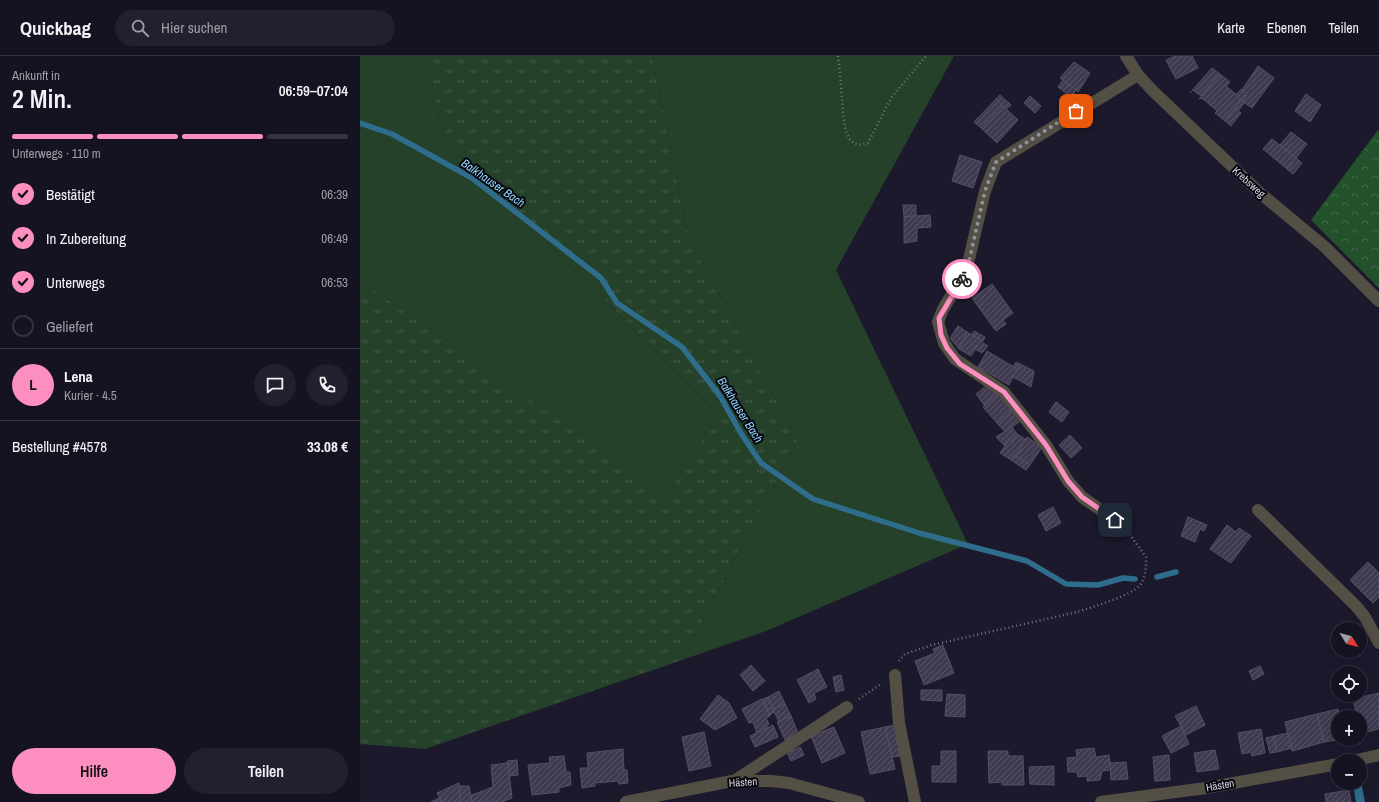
<!DOCTYPE html>
<html lang="de">
<meta charset="utf-8">
<style>
body{margin:0;font-family:"Archivo Narrow",sans-serif;background:#22202f;color:#f1f3f6;height:100vh;display:flex;flex-direction:column;font-size:15px;white-space:nowrap}
*{box-sizing:border-box;margin:0}
p{font-size:13px;color:#9d9ea5}
.icon{flex:none;width:22px;height:22px;fill:none;stroke:currentColor;stroke-width:2;stroke-linecap:round;stroke-linejoin:round}
.map{position:relative;flex:1;overflow:hidden}
.details{display:flex;flex-direction:column;background:#151322;width:360px}
.details>*{flex:none}
.needle{width:26px;rotate:127deg}
.buttons{position:absolute;left:971px;top:566px;display:grid;gap:8px}
.buttons a{display:grid;place-items:center;width:36px;height:36px;border-radius:50%;background:#151322;box-shadow:0 4px 16px #0002,0 0 0 1px #343240;font-size:20px}
.pin{position:absolute;display:grid;place-items:center;width:34px;height:34px;color:#fff;margin:-17px;border-radius:8px;box-shadow:0 2px 6px #0006}
.courier{position:absolute;display:grid;place-items:center;width:40px;height:40px;margin:-20px;border:3px solid #fd8ec0;border-radius:50%;background:#fff;color:#222;box-shadow:0 1px 5px #0007}
.summary em{font-style:normal;font-weight:600}
.summary div{display:flex;flex-direction:column-reverse}
.summary{display:flex;align-items:center;justify-content:space-between;height:68px;padding:0 12px}
h1{font-size:26px;font-weight:600;line-height:30px}
.bar{display:grid;grid-template-columns:repeat(4,1fr);gap:6px 4px;align-content:center;height:48px;padding:0 12px}
.bar i{height:5px;border-radius:3px;background:#343240}
.bar .current{background:#fd8ec0}
.bar p{grid-column:span 4}
.line{display:flex;align-items:center;gap:10px;padding:0 12px;border-top:1px solid #343240}
.line div{flex:1}
.round{display:grid;place-items:center;flex:none;width:42px;height:42px;border-radius:21px;background:#22202f}
ol{padding:0 12px;list-style:none}
li{display:flex;align-items:center;gap:12px;height:44px}
li p{margin-inline-start:auto}
li .icon{padding:4px;border-radius:50%;background:#fd8ec0;color:#111;stroke-width:4}
li:last-child{color:#9d9ea5}
li i{width:22px;height:22px;border:2px solid #343240;border-radius:50%}
.button{display:flex;gap:8px;margin-top:auto;padding:8px 12px}
.button a{flex:1;height:46px;border-radius:24px;background:#fd8ec0;color:#111;font-size:16px;font-weight:600;line-height:46px;text-align:center}
.button a+a{background:#22202f;color:#f1f3f6}
header{display:flex;align-items:center;gap:24px;box-sizing:border-box;height:56px;padding:0 20px;background:#151322;border-bottom:1px solid #343240}
header strong{font-size:19px}
nav{display:flex;gap:22px;margin-inline-start:auto;font-size:14px}
.search{width:280px;height:36px;background:#22202f;display:flex;align-items:center;gap:10px;box-sizing:border-box;padding:0 14px;border-radius:22px;color:#9d9ea5;font-size:15px}
main{display:flex;flex:1;min-height:0}
.map>svg:first-child{display:block}
</style>
<header>
<strong>Quickbag</strong>
<div class="search"><svg class="icon" aria-label="search" viewBox="0 0 24 24"><circle cx="10" cy="10" r="6"/><path d="M15 15l6 6"/></svg>Hier suchen</div>
<nav><a>Karte</a><a>Ebenen</a><a>Teilen</a></nav>
</header>
<main>
<section class="details">
<div class="summary"><div><h1>2 Min.</h1><p>Ankunft in</p></div><em>06:59–07:04</em></div>
<div class="bar"><i class="current"></i><i class="current"></i><i class="current"></i><i></i><p>Unterwegs · 110 m</p></div>
<ol>
<li><svg class="icon" aria-label="check" viewBox="0 0 24 24"><path d="M5 12l5 5 9-10"/></svg>Bestätigt<p>06:39</p></li>
<li><svg class="icon" aria-label="check" viewBox="0 0 24 24"><path d="M5 12l5 5 9-10"/></svg>In Zubereitung<p>06:49</p></li>
<li><svg class="icon" aria-label="check" viewBox="0 0 24 24"><path d="M5 12l5 5 9-10"/></svg>Unterwegs<p>06:53</p></li>
<li><i></i>Geliefert</li>
</ol>
<div class="line" style="height:72px"><b class="round" style="background:#fd8ec0;color:#111">L</b><div><b>Lena</b><p>Kurier · 4.5</p></div><a class="round"><svg class="icon" aria-label="chat" viewBox="0 0 24 24"><path d="M4 5h16v11H9l-5 4z"/></svg></a><a class="round"><svg class="icon" aria-label="phone" viewBox="0 0 24 24"><path d="M5 4h4l2 5-3 2q2 4 5 5l2-3 5 2v4C11 20 4 13 5 4z"/></svg></a></div>
<div class="line" style="height:52px"><div>Bestellung #4578</div><b>33.08 €</b></div>
<div class="button"><a>Hilfe</a><a>Teilen</a></div>
</section>
<div class="map">
<svg width="1019" height="746" viewBox="0 0 1019 746">
<defs>
<pattern id="grass-tufts" width="24" height="20" patternUnits="userSpaceOnUse"><rect width="24" height="20" fill="#25412a"/><path d="M3 7l-1-3M5 7V3M7 7l1-3M15 17l-1-3M17 17v-4M19 17l1-3" fill="none" stroke="#445b48"/></pattern>
<pattern id="forest-crowns" width="20" height="18" patternUnits="userSpaceOnUse"><rect width="20" height="18" fill="#23512b"/><path d="M2 6a3 3 0 1 1 6 0M12 15a3 3 0 1 1 6 0" fill="none" stroke="#426949"/></pattern>
<pattern id="building-hatch" width="6" height="6" patternUnits="userSpaceOnUse"><rect width="6" height="6" fill="#3f3a50"/><path d="M-1 1l2-2M0 6l6-6M5 7l2-2" fill="none" stroke="#5a5569"/></pattern>
</defs>
<rect width="100%" height="100%" fill="#1c192d"/>
<!-- grass -->
<path fill="url(#grass-tufts)" d="M66,0H292L329,183L438,384L322,604L65,693L0,688V224L306,439L358,358L84,83Z"/>
<!-- forest -->
<path fill="url(#forest-crowns)" d="M1018,74L1019,75V232L951,164Z"/>
<!-- park -->
<g fill="#25412a">
<path d="M0,0H66L84,83L358,358L307,440L0,224Z"/>
<path d="M292,0H594L476,214L608,488L406,575L322,604L438,384L329,183Z"/>
</g>
<!-- water -->
<path fill="#2f6d8c" d="M1001,726L1005,746H996L993,728Z"/>
<g fill="none" stroke-linecap="round" stroke-linejoin="round">
<!-- stream -->
<g stroke="#2f6d8c" stroke-width="5.5">
<path d="M0,67L32,78L112,122L241,222L257,247L322,291L360,340L382,379L401,407L453,443L559,477L667,505L706,528L738,529L763,522L775,523"/>
<path d="M797,521L816,516"/>
</g>
</g>
<!-- building -->
<g fill="url(#building-hatch)" stroke="#554f67">
<path d="M815,0H832L838,12L816,23L806,4Z"/>
<path d="M714,6L730,17L718,36L700,22Z"/>
<path d="M898,10L914,22L892,52L882,45L887,38L882,34Z"/>
<path d="M852,12L860,18L841,40L833,34L830,37Z"/>
<path d="M860,18L870,26L866,30L882,43L865,65L855,57L857,55L842,42L839,43Z"/>
<path d="M703,24L716,34L711,41L698,31Z"/>
<path d="M881,33L887,38L882,45L876,39Z"/>
<path d="M946,38L961,49L950,66L935,55Z"/>
<path d="M640,39L651,49L646,53L636,43Z"/>
<path d="M670,40L681,50L675,57L664,47Z"/>
<path d="M636,43L643,50L621,72L614,66Z"/>
<path d="M881,44L885,46L878,55L875,52Z"/>
<path d="M643,50L658,64L637,87L621,72Z"/>
<path d="M875,52L881,57L871,70L865,65Z"/>
<path d="M931,76L947,88L936,102L920,89Z"/>
<path d="M912,83L936,102L927,113L903,93Z"/>
<path d="M600,99L622,106L613,132L592,125Z"/>
<path d="M936,102L942,107L933,118L927,113Z"/>
<path d="M543,149H556V160L544,161Z"/>
<path d="M570,159L571,171L557,172V185L544,187V161Z"/>
<path d="M632,228L653,257L643,264L646,268L636,275L612,242Z"/>
<path d="M598,270L607,276L599,293L590,282Z"/>
<path d="M614,275L625,281L623,285L612,279Z"/>
<path d="M607,276L621,284L611,300L599,293Z"/>
<path d="M620,285L628,290L622,297L615,293Z"/>
<path d="M627,295L657,313L649,329L618,311Z"/>
<path d="M656,306L660,308L657,313L653,311Z"/>
<path d="M660,308L674,315L671,331L653,321Z"/>
<path d="M626,330L639,337L624,349L616,338Z"/>
<path d="M639,337L653,353L637,367L623,351Z"/>
<path d="M696,346L709,356L702,366L689,356Z"/>
<path d="M653,353L662,364L645,376L637,367Z"/>
<path d="M652,371L657,378L652,385L650,383L645,390L636,381Z"/>
<path d="M657,378L665,383L656,400L654,399L651,404L640,397L650,383L652,385Z"/>
<path d="M710,379L722,392L711,402L699,389Z"/>
<path d="M667,381L682,391L670,409L656,400Z"/>
<path d="M654,399L670,409L666,414L651,404Z"/>
<path d="M693,451L701,467L686,475L678,459Z"/>
<path d="M828,461L847,469L844,475L840,473L835,486L821,480Z"/>
<path d="M867,469L876,476L879,472L891,480L871,507L850,493Z"/>
<path d="M1008,506L1019,517V541L1013,547L990,524Z"/>
<path d="M583,589L594,617L564,629L555,605L575,597L573,593Z"/>
<path d="M391,609L405,625L393,635L380,619Z"/>
<path d="M900,610L904,618L893,624L889,615Z"/>
<path d="M458,613L467,631L454,637L456,643L449,647L437,624Z"/>
<path d="M481,619L484,634L476,636L473,621Z"/>
<path d="M561,634H582V645L561,644Z"/>
<path d="M419,635L425,648L413,653L408,641Z"/>
<path d="M1019,637V673L1003,677L1000,661L998,656H996L993,643Z"/>
<path d="M587,638L605,639V661L585,660Z"/>
<path d="M358,639L369,647L377,662L355,674L340,663Z"/>
<path d="M408,641L414,656L410,659L403,643Z"/>
<path d="M402,643L410,660L406,662L409,668L406,671L407,672L397,677L393,666L389,667L382,653Z"/>
<path d="M425,648L431,660L419,666L413,653Z"/>
<path d="M836,650L845,669L826,679L815,660Z"/>
<path d="M978,653L980,661H978V683H982L964,686L957,658Z"/>
<path d="M957,658L964,686L932,695L925,666Z"/>
<path d="M431,660L438,677L425,684L417,666Z"/>
<path d="M1000,665L1003,677H1000Z"/>
<path d="M413,669L418,681L395,691L390,680Z"/>
<path d="M536,669L542,700L531,701L525,671Z"/>
<path d="M821,670L829,688L811,697L802,680Z"/>
<path d="M474,671L485,697L462,707L451,680Z"/>
<path d="M525,671L535,713L510,718L501,676Z"/>
<path d="M901,673L905,697L892,700L891,696L882,698L878,677Z"/>
<path d="M344,676L351,710L329,715L322,681Z"/>
<path d="M928,677L932,692L917,696L914,680Z"/>
<path d="M914,680L917,696L910,697L906,682Z"/>
<path d="M440,691L444,699L431,705L427,697Z"/>
<path d="M734,692L736,701L749,699L751,714L742,715L740,724L727,725V720L718,721L717,716H708L707,702L717,701L716,694Z"/>
<path d="M263,693L264,714H267L268,727L259,728L258,725L235,727V730L222,732L220,712H228L227,697Z"/>
<path d="M855,694L859,713L837,716L834,697Z"/>
<path d="M581,695H596V726H572V710H581Z"/>
<path d="M628,695H648V700H663L664,729H642V726L629,727Z"/>
<path d="M809,699L810,724L795,725L793,701Z"/>
<path d="M204,700L206,716H210L211,729L199,732V736L172,739L168,709L190,707L189,701Z"/>
<path d="M157,704L158,719L150,720L147,705Z"/>
<path d="M766,706L768,723L751,724L750,707Z"/>
<path d="M148,707L152,742L142,746H112L109,740L133,731L131,709Z"/>
<path d="M694,710V729L670,728L669,711Z"/>
<path d="M99,727L101,746H82L77,737Z"/>
<path d="M99,730H109L112,746H101Z"/>
<path d="M989,734L991,746H966L965,738Z"/>
<path d="M79,742L82,746H71Z"/>
</g>
<g fill="none" stroke-linecap="round" stroke-linejoin="round">
<!-- path -->
<g stroke="#757384" stroke-width="2.5" stroke-dasharray="1 3" stroke-linecap="butt">
<path d="M478,0C480,14 481,29 482,43C484,59 482,97 508,87L531,42L566,0"/>
<path d="M539,605L545,598L572,589L717,556C732,551 771,540 780,529C786,521 786,511 786,501L766,473"/>
<path d="M499,643L521,628"/>
</g>
<!-- minor -->
<g stroke="#544f45" stroke-width="12">
<path d="M766,0L778,19L793,35L900,137L965,191L1019,245"/>
<path d="M898,454L996,550L1005,561L1019,587"/>
<path d="M755,464L722,441L708,425L686,389L644,336L595,303L584,287L578,266L583,253L606,216L625,135L636,106L778,19"/>
<path d="M535,619L539,667L555,746"/>
<path d="M992,705L1019,699"/>
<path d="M374,725L487,651"/>
<path d="M266,746L372,725H411L429,727L499,746"/>
<path d="M741,746L846,732L978,708"/>
</g>
</g>
<g fill="none" stroke-linecap="round" stroke-linejoin="round">
<!-- done -->
<path stroke="#9291a0" stroke-width="4" stroke-dasharray="0 7.2" d="M602,223L608,210L625,135L636,106L716,55"/>
<!-- route -->
<path stroke="#fd8ec0" stroke-width="5" d="M602,223L579,262L581,279L587,292L600,308L644,336L686,389L708,425L722,441L755,464"/>
</g>
<g text-anchor="middle" dominant-baseline="central" stroke-width="4" stroke-linejoin="round" paint-order="stroke">
<!-- street labels -->
<g font-size="11" fill="#d2d1de" stroke="#07060e">
<text transform="translate(889 126) rotate(42)">Krebsweg</text>
<text transform="translate(383 726) rotate(-4)">Hästen</text>
<text transform="translate(860 729) rotate(-10)">Hästen</text>
</g>
<!-- water labels -->
<g font-size="12" font-style="italic" fill="#90d7fd" stroke="#07060e">
<text transform="translate(133 127) rotate(35)">Balkhauser Bach</text>
<text transform="translate(380 354) rotate(58)">Balkhauser Bach</text>
</g>
</g>
</svg>
<div class="buttons">
<a><svg class="needle" viewBox="-14 -14 28 28"><path d="M0-13l5 13h-10z" fill="#e53935"/><path d="M0 13l5-13h-10z" fill="#9d9ea5"/></svg></a>
<a><svg class="icon" aria-label="locate" viewBox="0 0 24 24"><circle cx="12" cy="12" r="6"/><path d="M12 2v4M12 18v4M2 12h4M18 12h4"/></svg></a>
<a>+</a>
<a>−</a>
</div>
<div class="pin" style="left:716px;top:55px;background:#ea580c"><svg class="icon" aria-label="bag" viewBox="0 0 24 24"><path d="M5 8h14l-1 12H6zM9 8a3 3 0 0 1 6 0"/></svg></div>
<div class="pin" style="left:755px;top:464px;background:#1f2937"><svg class="icon" aria-label="home" viewBox="0 0 24 24"><path d="M3 11l9-7 9 7M6 9v11h12V9"/></svg></div>
<div class="courier" style="left:602px;top:223px"><svg class="icon" aria-label="bike" viewBox="0 0 24 24"><circle cx="6" cy="16" r="4"/><circle cx="18" cy="16" r="4"/><path d="M6 16l4-8h5l3 8M10 8l3 8H6M13 5h3"/></svg></div>
</div>
</main>
